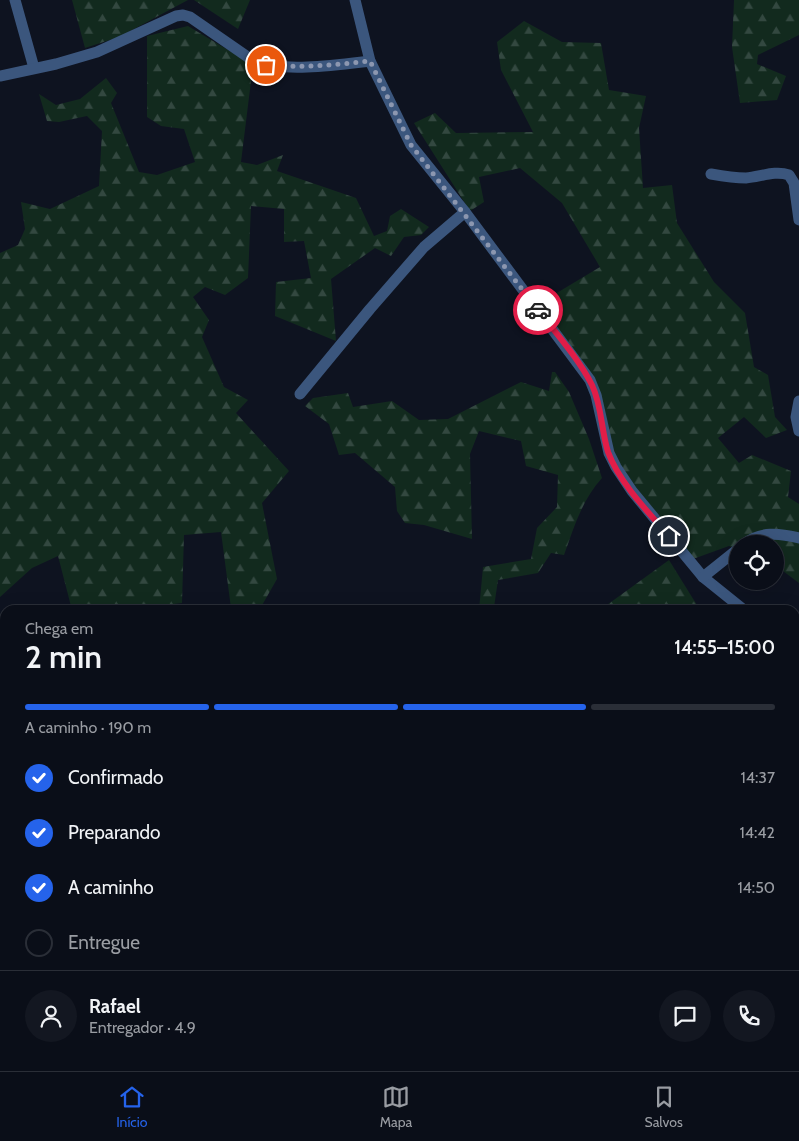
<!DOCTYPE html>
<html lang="pt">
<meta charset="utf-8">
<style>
body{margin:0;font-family:Cabin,sans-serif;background:#131721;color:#f1f3f6;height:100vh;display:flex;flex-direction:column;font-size:19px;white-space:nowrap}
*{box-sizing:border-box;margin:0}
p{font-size:16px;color:#999ca2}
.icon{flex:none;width:28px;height:28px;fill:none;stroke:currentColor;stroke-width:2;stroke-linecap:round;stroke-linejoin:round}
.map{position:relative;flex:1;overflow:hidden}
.side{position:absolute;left:0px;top:605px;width:800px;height:466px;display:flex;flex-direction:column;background:#0a0e18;border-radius:15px 15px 0 0;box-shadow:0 5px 20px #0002,0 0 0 1px #2a2e37}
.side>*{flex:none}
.buttons{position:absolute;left:729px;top:535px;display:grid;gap:10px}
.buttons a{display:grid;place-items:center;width:55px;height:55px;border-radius:50%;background:#0a0e18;box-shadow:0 5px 20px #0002,0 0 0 1px #2a2e37;font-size:25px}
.pin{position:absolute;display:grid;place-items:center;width:42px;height:42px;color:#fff;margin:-21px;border:2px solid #fff;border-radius:50%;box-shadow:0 1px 5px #0007}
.courier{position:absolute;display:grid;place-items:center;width:50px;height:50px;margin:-25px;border:4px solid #e11d48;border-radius:50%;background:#fff;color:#222;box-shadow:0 1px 6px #0007}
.headline em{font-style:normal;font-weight:600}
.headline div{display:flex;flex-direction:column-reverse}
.headline{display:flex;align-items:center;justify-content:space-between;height:85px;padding:0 25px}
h1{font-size:32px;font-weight:600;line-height:38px}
.bar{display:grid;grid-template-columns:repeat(4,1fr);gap:8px 5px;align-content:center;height:60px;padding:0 25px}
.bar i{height:6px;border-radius:4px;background:#2a2e37}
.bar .current{background:#2563eb}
.bar p{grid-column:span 4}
.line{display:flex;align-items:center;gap:12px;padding:0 25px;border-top:1px solid #2a2e37}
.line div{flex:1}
.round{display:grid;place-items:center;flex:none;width:52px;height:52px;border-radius:26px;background:#131721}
ol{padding:0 25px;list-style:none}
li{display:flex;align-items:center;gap:15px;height:55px}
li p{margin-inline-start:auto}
li .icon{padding:5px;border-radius:50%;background:#2563eb;color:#fff;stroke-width:4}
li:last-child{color:#999ca2}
li i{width:28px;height:28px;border:2px solid #2a2e37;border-radius:50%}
.menu{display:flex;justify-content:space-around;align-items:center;height:70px;border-top:1px solid #2a2e37;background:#0a0e18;font-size:14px;color:#999ca2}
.menu a{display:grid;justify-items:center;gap:2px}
.menu .current{color:#2563eb}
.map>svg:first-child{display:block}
</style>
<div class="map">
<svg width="799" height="1071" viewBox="0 0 799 1071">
<defs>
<pattern id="forest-firs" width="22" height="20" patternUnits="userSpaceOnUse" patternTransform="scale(1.25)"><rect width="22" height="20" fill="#122a1e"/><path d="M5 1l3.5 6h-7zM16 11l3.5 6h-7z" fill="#334840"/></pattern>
</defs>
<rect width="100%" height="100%" fill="#0e1320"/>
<!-- forest -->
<g fill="url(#forest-firs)">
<path d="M72,0H188L119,37L85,48Z"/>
<path d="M194,0H250L238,29Z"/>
<path d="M734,0H799V35L758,55L757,64L786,76L777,100L740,103L732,47Z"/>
<path d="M524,21L562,42L601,43L609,90L646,96L639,128L643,188L672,185L677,223L714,282L745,313L754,367L768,375L775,417L787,430L766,438L744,417L718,438L739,463L752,455L791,471L788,497L799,504V583L775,565V544H738L737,549L729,546L693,559L611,456L599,391L540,303L600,267L562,203L520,168L479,177L484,202L470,211L414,123L435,113L456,133L533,132L501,70L497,42Z"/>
<path d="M188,26L253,65L241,162L257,165L283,155L277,171L356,198L374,236L387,231L390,216L401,209L429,227L421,235L404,237L391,256L375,248L331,279L336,341L275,316L276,282L311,278L304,241L284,242V209L251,206L248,278L225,295L205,287L193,297L209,320L202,337L224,387L248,400L236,413L289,471L262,503L277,579L261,607L231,608L221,532L184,535L182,603L151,607L144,610H72L58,556L32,568L0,597V253L18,245L25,229L21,202L50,209L99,186L102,131L87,116L59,122L47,121L39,94L56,105L80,99L106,78L117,93L111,103L139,172L157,175L195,162L184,129L161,126L147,117V36Z"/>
<path d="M552,372H555L569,392L589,439L602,478C582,500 574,527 564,555L551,553L538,573L498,580L494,607L498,610H479L483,567L531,559L537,528L557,507L558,475L526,466L521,441L479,431L470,454L472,539L424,525L405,523L397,511L395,487L355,453L339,455L329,424L305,406L313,398L348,393L353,407L392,401L419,420L448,419L521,382L549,391Z"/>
<path d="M669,560L700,610H600Z"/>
<path d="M5,676V856H0V677Z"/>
<path d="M275,1066H726L728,1071H270L275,1069Z"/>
</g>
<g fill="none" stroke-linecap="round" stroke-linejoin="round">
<!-- minor -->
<g stroke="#3b567d" stroke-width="11">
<path d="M15,0L34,68"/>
<path d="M355,0L370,61L411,145L465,212L590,380L596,395L609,453L616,467L632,491L703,577L744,610"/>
<path d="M0,76L56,64L97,52L176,16L183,15L190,17L255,62C287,72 336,65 370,61"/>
<path d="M711,174C722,176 734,178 746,178C760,177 775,170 789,175L794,183L799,220"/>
<path d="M300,394L370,309L424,247L465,212"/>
<path d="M799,401L796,417L799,431"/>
<path d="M744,544C761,531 779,533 799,538"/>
<path d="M703,577L738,549"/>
<path d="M795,660L799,665"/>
<path d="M0,666L5,665"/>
<path d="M0,945L5,958"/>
<path d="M0,1013L5,1026"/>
<path d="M21,1066L22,1071"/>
<path d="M48,1066L50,1071"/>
<path d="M731,1066L733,1071"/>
<path d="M786,1066L788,1071"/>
</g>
</g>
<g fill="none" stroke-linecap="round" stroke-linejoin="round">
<!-- done -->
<path stroke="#8c97b0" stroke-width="5" stroke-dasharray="0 9" d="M266,65C300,68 335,65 370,61L411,145L538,310"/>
<!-- route -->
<path stroke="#e11d48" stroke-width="6" d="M538,310C556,333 579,359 592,385C602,406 601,430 608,452C619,482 648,512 669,536"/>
</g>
</svg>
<div class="buttons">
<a><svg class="icon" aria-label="locate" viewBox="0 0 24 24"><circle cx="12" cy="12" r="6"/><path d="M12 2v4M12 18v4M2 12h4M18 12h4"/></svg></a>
</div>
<div class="pin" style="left:266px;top:65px;background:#ea580c"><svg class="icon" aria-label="bag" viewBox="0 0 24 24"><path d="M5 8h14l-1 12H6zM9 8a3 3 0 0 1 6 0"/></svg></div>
<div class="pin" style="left:669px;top:536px;background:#1f2937"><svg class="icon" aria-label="home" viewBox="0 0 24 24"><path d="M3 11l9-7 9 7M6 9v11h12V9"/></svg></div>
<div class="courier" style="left:538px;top:310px"><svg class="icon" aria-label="car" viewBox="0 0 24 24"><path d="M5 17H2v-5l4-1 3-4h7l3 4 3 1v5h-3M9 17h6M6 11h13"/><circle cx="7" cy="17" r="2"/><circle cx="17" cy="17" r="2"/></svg></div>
<section class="side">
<div class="headline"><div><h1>2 min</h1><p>Chega em</p></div><em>14:55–15:00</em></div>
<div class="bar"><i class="current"></i><i class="current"></i><i class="current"></i><i></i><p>A caminho · 190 m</p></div>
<ol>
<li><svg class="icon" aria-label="check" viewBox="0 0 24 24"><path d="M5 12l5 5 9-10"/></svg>Confirmado<p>14:37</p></li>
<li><svg class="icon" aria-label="check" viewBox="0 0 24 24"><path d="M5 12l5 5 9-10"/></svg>Preparando<p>14:42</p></li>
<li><svg class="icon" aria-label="check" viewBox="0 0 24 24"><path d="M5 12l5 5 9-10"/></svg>A caminho<p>14:50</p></li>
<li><i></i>Entregue</li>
</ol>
<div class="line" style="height:90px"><a class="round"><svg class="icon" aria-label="person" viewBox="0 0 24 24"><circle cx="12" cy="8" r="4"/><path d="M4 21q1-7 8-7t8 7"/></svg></a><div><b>Rafael</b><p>Entregador · 4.9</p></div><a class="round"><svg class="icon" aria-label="chat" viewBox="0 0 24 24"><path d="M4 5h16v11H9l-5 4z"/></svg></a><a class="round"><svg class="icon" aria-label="phone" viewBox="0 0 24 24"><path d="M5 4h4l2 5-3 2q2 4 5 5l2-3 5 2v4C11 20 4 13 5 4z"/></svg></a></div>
</section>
</div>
<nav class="menu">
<a class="current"><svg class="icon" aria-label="home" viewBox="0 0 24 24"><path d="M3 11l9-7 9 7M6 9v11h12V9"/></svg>Início</a>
<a><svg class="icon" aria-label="map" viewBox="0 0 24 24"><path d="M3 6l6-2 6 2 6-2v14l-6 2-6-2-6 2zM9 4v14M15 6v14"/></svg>Mapa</a>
<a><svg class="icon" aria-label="saved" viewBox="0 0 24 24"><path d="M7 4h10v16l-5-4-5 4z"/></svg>Salvos</a>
</nav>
